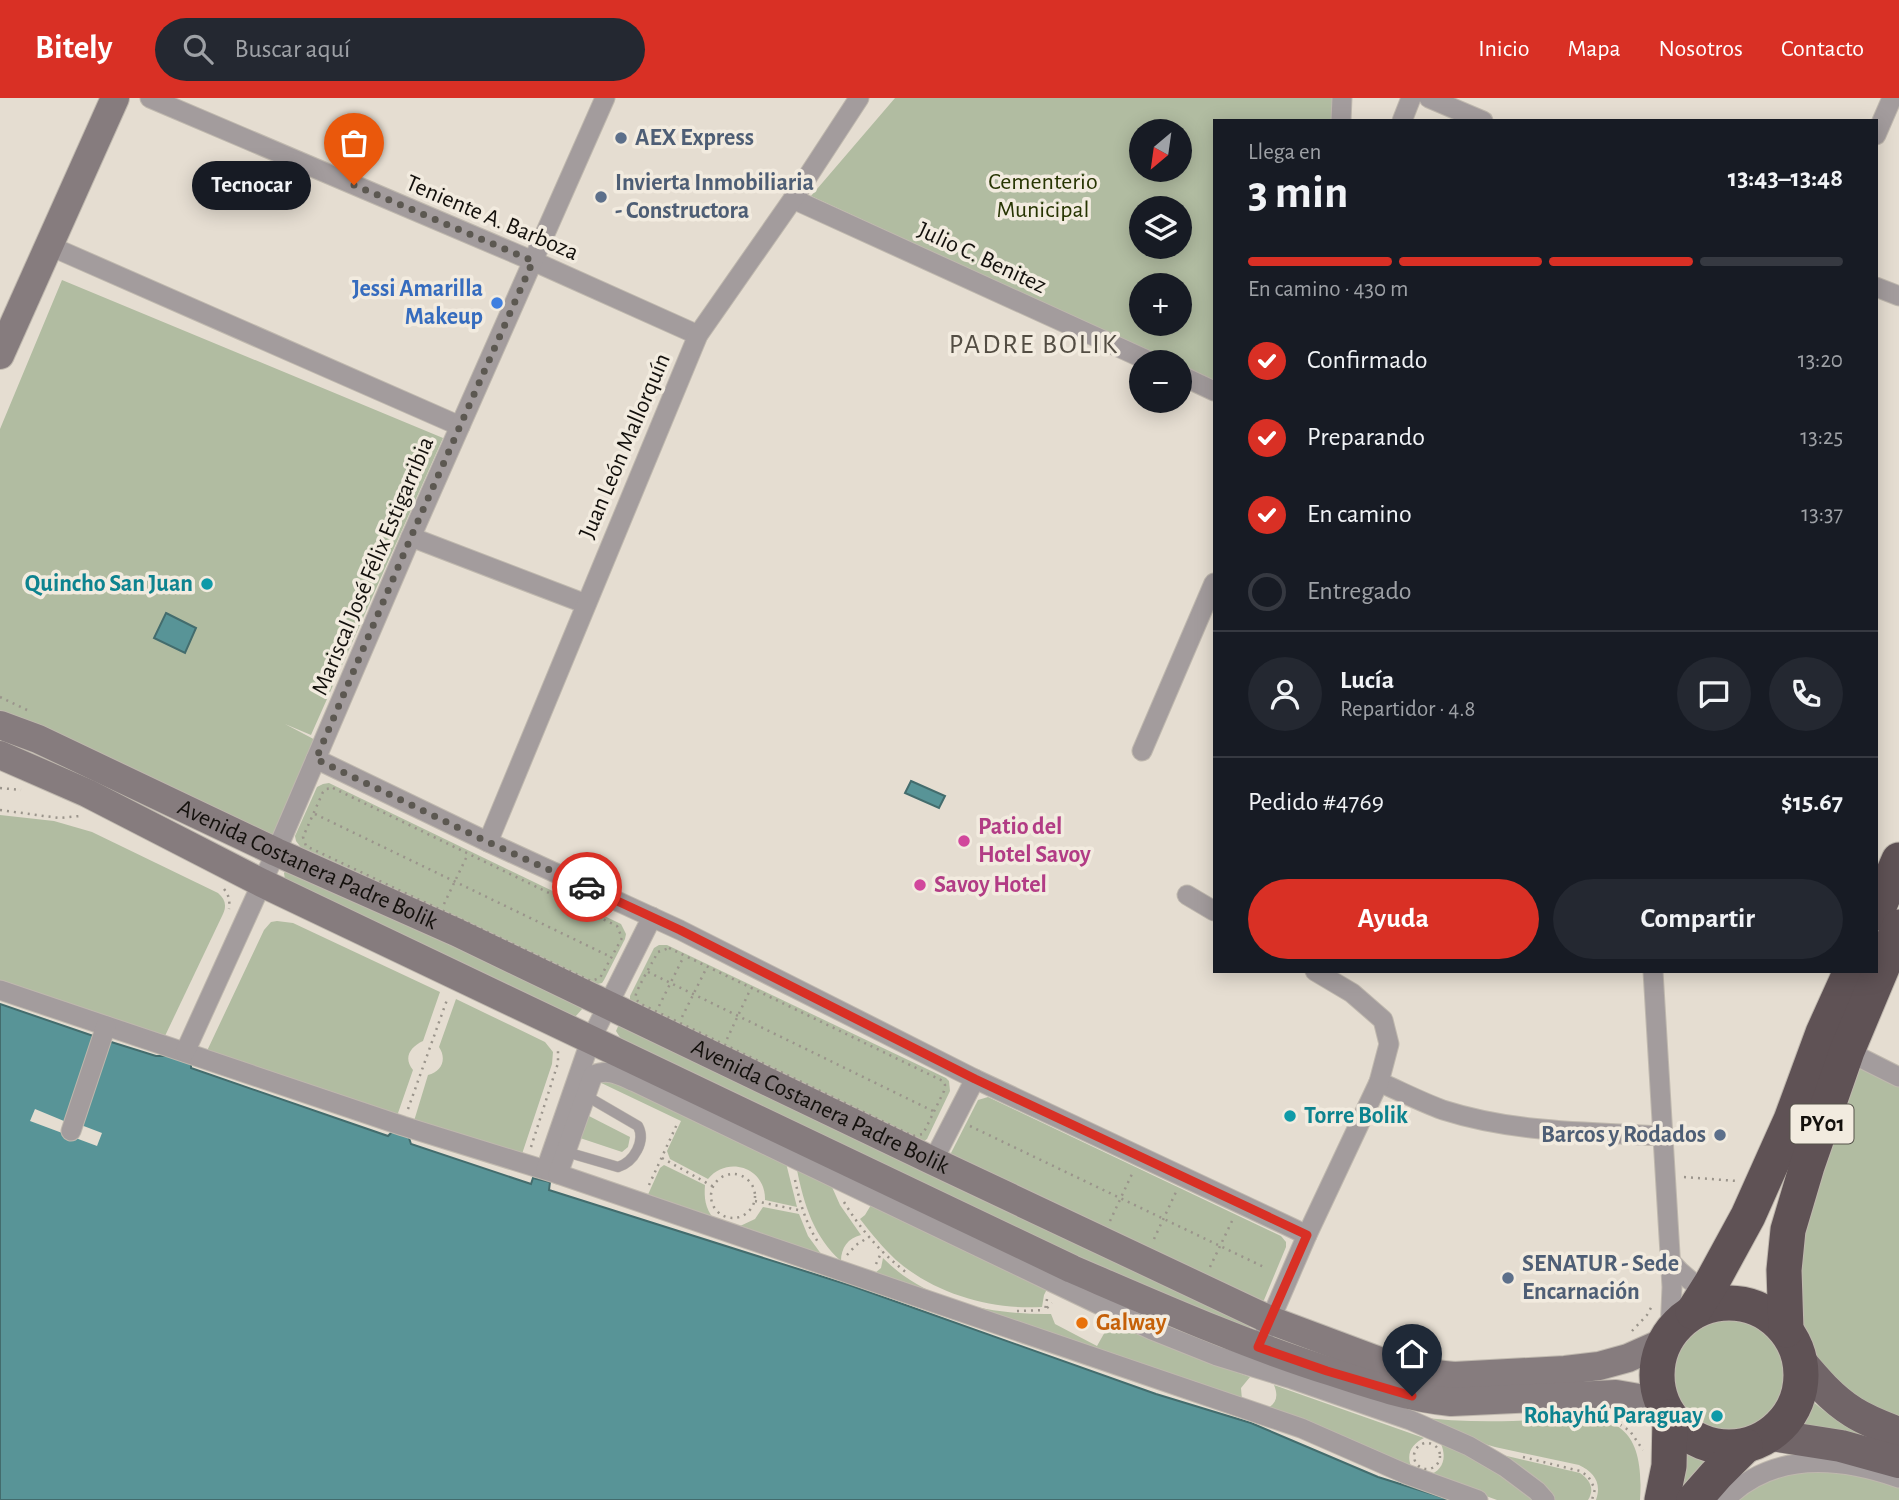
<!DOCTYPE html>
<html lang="es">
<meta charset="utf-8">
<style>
body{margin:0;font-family:"Alegreya Sans",sans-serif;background:#242831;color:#f1f3f6;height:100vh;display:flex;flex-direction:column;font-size:26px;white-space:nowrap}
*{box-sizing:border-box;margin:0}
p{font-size:23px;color:#9ea1a6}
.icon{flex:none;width:38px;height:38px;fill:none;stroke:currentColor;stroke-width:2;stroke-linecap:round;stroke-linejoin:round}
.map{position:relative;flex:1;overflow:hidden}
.panel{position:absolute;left:1213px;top:21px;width:665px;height:854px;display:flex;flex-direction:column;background:#171b24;border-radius:0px;box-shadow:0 4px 18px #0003}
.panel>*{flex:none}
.needle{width:46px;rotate:209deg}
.tools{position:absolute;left:1129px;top:21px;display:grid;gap:14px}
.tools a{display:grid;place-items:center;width:63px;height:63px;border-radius:50%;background:#171b24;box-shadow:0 4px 18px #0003;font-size:35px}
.pin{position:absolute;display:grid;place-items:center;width:60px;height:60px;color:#fff;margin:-72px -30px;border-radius:50% 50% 50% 0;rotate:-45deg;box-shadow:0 0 7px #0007}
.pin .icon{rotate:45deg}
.courier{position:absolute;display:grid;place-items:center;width:70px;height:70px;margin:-35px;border:5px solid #d93025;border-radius:50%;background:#fff;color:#222;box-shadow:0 2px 9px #0007}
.bubble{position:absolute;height:49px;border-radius:24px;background:#171b24;box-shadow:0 4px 18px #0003;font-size:23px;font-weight:700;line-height:49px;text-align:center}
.overview em{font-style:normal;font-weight:700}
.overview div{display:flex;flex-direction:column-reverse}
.overview{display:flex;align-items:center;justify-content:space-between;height:119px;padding:0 35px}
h1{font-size:46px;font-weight:700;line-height:52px}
.bar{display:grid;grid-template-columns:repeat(4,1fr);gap:10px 7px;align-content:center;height:84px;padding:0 35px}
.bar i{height:9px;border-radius:5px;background:#363941}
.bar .on{background:#d93025}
.bar p{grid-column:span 4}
.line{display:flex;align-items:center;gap:18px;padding:0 35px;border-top:2px solid #363941}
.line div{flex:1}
.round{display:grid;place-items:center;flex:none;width:74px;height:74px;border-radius:37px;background:#242831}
ol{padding:0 35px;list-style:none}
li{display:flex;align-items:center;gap:21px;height:77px}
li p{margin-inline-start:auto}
li .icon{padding:7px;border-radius:50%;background:#d93025;color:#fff;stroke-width:4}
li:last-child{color:#9ea1a6}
li i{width:38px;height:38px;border:4px solid #363941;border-radius:50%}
.primary-button{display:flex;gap:14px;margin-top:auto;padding:14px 35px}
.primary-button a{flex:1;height:80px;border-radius:42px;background:#d93025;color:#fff;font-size:28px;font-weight:700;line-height:80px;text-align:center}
.primary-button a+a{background:#242831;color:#f1f3f6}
header{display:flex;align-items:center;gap:42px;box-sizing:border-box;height:98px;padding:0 35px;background:#d93025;color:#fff}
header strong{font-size:33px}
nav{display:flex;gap:38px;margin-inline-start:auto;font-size:24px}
.search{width:490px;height:63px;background:#242831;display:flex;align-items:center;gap:18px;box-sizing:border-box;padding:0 24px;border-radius:38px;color:#9ea1a6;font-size:26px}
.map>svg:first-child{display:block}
</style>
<header>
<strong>Bitely</strong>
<div class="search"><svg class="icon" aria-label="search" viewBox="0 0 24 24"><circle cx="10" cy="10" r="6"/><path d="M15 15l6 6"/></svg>Buscar aquí</div>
<nav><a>Inicio</a><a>Mapa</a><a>Nosotros</a><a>Contacto</a></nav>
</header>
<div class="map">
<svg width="1899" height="1402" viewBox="0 0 1899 1402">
<rect width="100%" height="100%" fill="#e5ddd1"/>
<!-- green -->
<g fill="#b1bca1" fill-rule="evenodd">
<path d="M895,0H1337L1338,23H1214V284L1180,268V264H1172L811,98ZM1141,33H1180V72H1141ZM1141,110H1180V149H1141ZM1141,187H1180V226H1141Z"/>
<path d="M62,182L443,340L311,637L285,626L323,646L276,754L0,623V331Z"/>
<path d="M329,685L621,826L626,836L625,841L604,882L602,885L593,887L302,751L296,743L295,738L317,689L323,686Z"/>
<path d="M0,717L54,723L92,734L218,795C225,801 227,807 223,816L164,940L0,885Z"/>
<path d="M289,769L583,910L575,919L285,782L284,775Z"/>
<path d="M277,823L293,825L440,894L423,943C410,949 403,960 413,972L397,1018L206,955L264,832L271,824Z"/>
<path d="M659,847H667L946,980L949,983L950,993L927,1041L923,1044L630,902V898L654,850Z"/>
<path d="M456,901L545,944L553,954L552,966L521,1059L414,1023L428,977C442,974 447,961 439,949Z"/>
<path d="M620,924L1253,1224L1248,1232L1171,1205L621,941L616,933Z"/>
<path d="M1847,953L1899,979V1335L1800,1263L1786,1232L1785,1201Z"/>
<path d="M600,977L785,1061L797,1109L765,1102C766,1070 728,1057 708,1081L670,1061L667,1053L681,1023L595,982Z"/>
<path d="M988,999L1281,1138L1286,1144V1149L1264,1202L1260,1204L951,1060V1055L978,1002Z"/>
<path d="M585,1016L630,1039L628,1049L622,1054L577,1039Z"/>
<path d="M664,1067L705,1087C704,1100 705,1110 714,1121L646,1101L660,1070Z"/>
<path d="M797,1072L832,1089L840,1107L861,1137C848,1140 841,1150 841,1163C814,1139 804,1107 797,1072Z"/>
<path d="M871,1107L1047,1191L1044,1197L1042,1209C991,1212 935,1196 896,1162C883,1150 871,1135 860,1121L865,1117Z"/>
<path d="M763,1109L799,1116L808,1138L827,1164L738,1129L755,1121Z"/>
<path d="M883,1160C926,1204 992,1217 1051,1216L1055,1226L1097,1248L1110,1225L1183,1255L1250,1279L1241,1290L1242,1302L875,1175L881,1170Z"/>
<circle cx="1729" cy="1278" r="61"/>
<path d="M1274,1287L1424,1340C1412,1346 1406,1355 1411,1368L1265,1312C1276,1306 1279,1299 1274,1287Z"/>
<path d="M1809,1300C1838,1327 1862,1334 1899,1346L1798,1332Z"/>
<path d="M1412,1318C1446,1323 1479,1324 1513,1323C1585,1320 1647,1300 1640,1402H1596C1602,1385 1594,1374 1579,1367L1495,1349L1471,1342Z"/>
<path d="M1683,1342L1708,1354L1722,1357L1688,1402L1667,1394Z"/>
<path d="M1441,1346L1469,1357L1502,1374L1537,1402H1497L1428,1377C1443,1373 1447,1360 1441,1346Z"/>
<path d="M1490,1354L1580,1375C1590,1382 1595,1391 1588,1402H1551Z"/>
<path d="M1821,1369L1899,1385V1402H1731L1761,1384Z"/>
</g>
<!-- water -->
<g fill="#589497" stroke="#436c6d" stroke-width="2">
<path d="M166,515L196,530L185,555L154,540Z"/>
<path d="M911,683L945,698L939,710L905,695Z"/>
<path d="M0,906L108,943L156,958H177L191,963V970L388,1038L394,1032L408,1037L411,1046L531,1086L533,1080L550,1084L549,1092L852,1188L1156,1296L1251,1325L1378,1379L1451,1402H0Z"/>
</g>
<!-- pier -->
<path fill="#e5ddd1" d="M35,1011L64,1023L81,1027L102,1035L97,1048L30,1023Z"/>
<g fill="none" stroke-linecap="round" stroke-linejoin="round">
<!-- lane casing -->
<g stroke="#bfb8ae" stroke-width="11">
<path id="lane" d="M563,1053L618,1069C634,1064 646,1043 638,1028L583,996"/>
</g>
<!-- street casing -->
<g stroke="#bfb8ae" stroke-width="21">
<g id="street">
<path d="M150,0L533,163L698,237"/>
<path d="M1429,0L1483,23"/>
<path d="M1341,23L1342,0"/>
<path d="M1402,23L1411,0"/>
<path d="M1876,37L1892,0"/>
<path d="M793,101L1151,264"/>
<path d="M50,148L460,328"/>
<path d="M1876,189L1899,198"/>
<path d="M1180,277L1214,293"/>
<path d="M411,439L586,506"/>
<path d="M1142,653L1214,485"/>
<path d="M316,661L488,744L680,832L975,981L1307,1137"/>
<path d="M488,744L698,237L793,101L859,0"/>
<path d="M1187,797L1214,813"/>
<path d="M1653,873L1672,1189L1670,1235"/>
<path d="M0,892L403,1028L558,1076"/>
<path d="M1847,953L1899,979"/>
<path d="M185,954L276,754L411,439L605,0"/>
<path d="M1379,984C1400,993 1421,1004 1443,1012C1515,1035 1589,1034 1663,1038"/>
<path d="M71,1033L106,928"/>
<path d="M933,1063L975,981"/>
<path d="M546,1071L591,941L652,819"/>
<path d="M1671,1164C1687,1183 1706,1194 1728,1205"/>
<path d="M1265,1234L1307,1137L1379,984L1389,946L1383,922L1352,895L1315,873"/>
<path d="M1478,1402L1406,1376L1301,1330L558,1076L593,977C609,970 621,978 635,984L1152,1232L1217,1258L1292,1281L1410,1322L1469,1348L1505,1369L1537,1393L1545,1402"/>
<path d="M1725,1402C1773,1353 1839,1359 1899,1380"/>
</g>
</g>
<!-- secondary casing -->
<g stroke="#bfb8ae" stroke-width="30">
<g id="secondary">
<path d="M0,257L115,0"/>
<path id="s1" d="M0,627L38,641L276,754L456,834L933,1063L1270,1222L1393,1268L1425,1275L1454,1278L1565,1272L1599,1268L1628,1260L1664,1244"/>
<path d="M0,657L87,695L262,785L1072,1171C1158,1208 1243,1246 1332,1274C1371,1287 1410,1300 1451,1304L1616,1296L1662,1304"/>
</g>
</g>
<!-- primary casing -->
<g stroke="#bfb8ae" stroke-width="33">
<g id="primary">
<path d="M1800,1263C1815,1281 1832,1301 1853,1314C1867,1323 1883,1329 1899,1335"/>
<path d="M1771,1337L1841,1348L1899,1364"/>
</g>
</g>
<!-- highway casing -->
<g stroke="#bfb8ae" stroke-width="37">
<g id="highway">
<path d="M1876,815L1899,762"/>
<circle cx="1729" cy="1277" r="72"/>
<path d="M1693,1214L1712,1184L1748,1118L1791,1022L1823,935L1851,873"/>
<path d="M1786,1232L1784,1172L1788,1132L1807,1068L1847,953L1899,829"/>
<path d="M1662,1402L1669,1368L1670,1319"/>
<path d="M1694,1402L1716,1377L1745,1348"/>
</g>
</g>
<!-- path -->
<g stroke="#9a948b" stroke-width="2.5" stroke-dasharray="2 5" stroke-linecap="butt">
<path d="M0,599L27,612"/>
<path d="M0,690L21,692"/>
<path d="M333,690L617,828L622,840L600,880L591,883L306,748L303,739L323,694L326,691Z"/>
<path d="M0,712L59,720L80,718"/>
<path d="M315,716L611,859"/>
<path d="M224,791C229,797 230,803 229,811"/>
<path d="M444,806L468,756"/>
<path d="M669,850L943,983L945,987L944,993L923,1036L913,1038L641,906C638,903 635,902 636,896C638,889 653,863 658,854Z"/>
<path d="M648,874L935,1014"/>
<path d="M659,908L684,858"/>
<path d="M682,919L707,869"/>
<path d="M727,941L751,890"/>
<path d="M408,1011L448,899"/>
<path d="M970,1028L1266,1170"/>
<path d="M531,1049L558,965V952"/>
<path d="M662,1060L714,1089"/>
<circle cx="733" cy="1098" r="22"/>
<path d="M1684,1079L1737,1083"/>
<path d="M795,1082C800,1105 806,1127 820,1147"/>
<path d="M649,1087L678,1024"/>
<path d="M755,1103L803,1113"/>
<path d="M844,1104C861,1132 881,1155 907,1175"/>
<path d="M1110,1123L1132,1076"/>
<path d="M1154,1141L1176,1094"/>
<path d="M847,1157L856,1147L869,1139"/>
<path d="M876,1166L882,1153"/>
<path d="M1210,1169L1233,1121"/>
<path d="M1047,1201L1045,1212L1052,1205"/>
<path d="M1017,1213L1045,1212"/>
<path d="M1632,1233L1647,1217L1652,1208"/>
<path d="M1608,1319L1630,1333L1643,1352"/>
<circle cx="1427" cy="1358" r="13"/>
<path d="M1523,1359L1580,1373L1588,1378L1595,1391L1592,1402"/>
</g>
<!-- lane -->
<use href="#lane" stroke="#a39c9d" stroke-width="10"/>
<!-- street -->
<use href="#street" stroke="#a39c9d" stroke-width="19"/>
<!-- secondary -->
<use href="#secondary" stroke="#867c7e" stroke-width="28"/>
<!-- primary -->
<use href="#primary" stroke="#716568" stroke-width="32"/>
<!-- highway -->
<use href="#highway" stroke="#5f5255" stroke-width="35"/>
</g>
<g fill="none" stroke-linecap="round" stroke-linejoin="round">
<!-- done -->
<path stroke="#5c5851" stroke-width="7" stroke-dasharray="0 12.6" d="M354,87L533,163L411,439L316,661L488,744L587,789"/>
<!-- route -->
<path stroke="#d93025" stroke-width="9" d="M587,789L680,832L975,981L1307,1137L1258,1249L1327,1273L1412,1298"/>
</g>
<!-- markers -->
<g fill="#5c6f8a" stroke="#f2ebdf" stroke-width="2.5">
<circle cx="621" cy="40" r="7"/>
<circle cx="601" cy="99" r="7"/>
<circle cx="1720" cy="1037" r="7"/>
<circle cx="1508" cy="1180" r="7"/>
</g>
<circle fill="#3f7fe0" stroke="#f2ebdf" stroke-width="2.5" cx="497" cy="205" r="7"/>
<g fill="#0f9aa8" stroke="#f2ebdf" stroke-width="2.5">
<circle cx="207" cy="486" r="7"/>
<circle cx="1290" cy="1018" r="7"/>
<circle cx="1717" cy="1318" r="7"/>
</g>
<g fill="#d1479c" stroke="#f2ebdf" stroke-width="2.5">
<circle cx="964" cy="743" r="7"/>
<circle cx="920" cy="787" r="7"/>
</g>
<circle fill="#e8710a" stroke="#f2ebdf" stroke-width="2.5" cx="1082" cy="1225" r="7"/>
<g text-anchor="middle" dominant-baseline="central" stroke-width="7" stroke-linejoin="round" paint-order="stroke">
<!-- shield labels -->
<rect fill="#f2ebdf" stroke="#56524b" stroke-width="2" x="1790.5" y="1006.5" width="63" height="39" rx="5"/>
<g font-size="23" font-weight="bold" fill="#13100c">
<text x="1822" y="1026">PY01</text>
</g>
<!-- service labels -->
<g font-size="24" font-weight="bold" fill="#4e5e75" stroke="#f2ebdf" text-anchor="start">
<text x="635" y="40">AEX Express</text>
<text x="615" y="85">Invierta Inmobiliaria<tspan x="615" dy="28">- Constructora</tspan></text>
<text x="1706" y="1037" text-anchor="end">Barcos y Rodados</text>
<text x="1522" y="1166">SENATUR - Sede<tspan x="1522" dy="28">Encarnación</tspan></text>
</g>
<!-- park labels -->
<g font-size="24" fill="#273502" stroke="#f2ebdf">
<text x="1043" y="84">Cementerio<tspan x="1043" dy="28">Municipal</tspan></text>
</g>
<!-- street labels -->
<g font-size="24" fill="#13100c" stroke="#f2ebdf">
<text transform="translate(492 120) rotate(23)">Teniente A. Barboza</text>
<text transform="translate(982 160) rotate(25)">Julio C. Benitez</text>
<text transform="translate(625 348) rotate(-67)">Juan León Mallorquín</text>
<text transform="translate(373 468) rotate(-67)">Mariscal José Félix Estigarribia</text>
<text stroke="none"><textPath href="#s1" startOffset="338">Avenida Costanera Padre Bolik</textPath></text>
<text stroke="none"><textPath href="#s1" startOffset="905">Avenida Costanera Padre Bolik</textPath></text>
</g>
<!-- shop labels -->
<g font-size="24" font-weight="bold" fill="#366cbe" stroke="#f2ebdf" text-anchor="end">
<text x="483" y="191">Jessi Amarilla<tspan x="483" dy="28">Makeup</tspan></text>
</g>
<!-- culture labels -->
<g font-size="24" font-weight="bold" fill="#0d838f" stroke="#f2ebdf" text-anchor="end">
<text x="193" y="486">Quincho San Juan</text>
<text x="1304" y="1018" text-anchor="start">Torre Bolik</text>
<text x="1703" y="1318">Rohayhú Paraguay</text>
</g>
<!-- hotel labels -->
<g font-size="24" font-weight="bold" fill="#b23c85" stroke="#f2ebdf" text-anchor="start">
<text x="978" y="729">Patio del<tspan x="978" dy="28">Hotel Savoy</tspan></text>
<text x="934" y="787">Savoy Hotel</text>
</g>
<!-- food labels -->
<g font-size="24" font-weight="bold" fill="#c56008" stroke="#f2ebdf" text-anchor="start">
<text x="1096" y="1225">Galway</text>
</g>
<!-- quarter labels -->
<g font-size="28" letter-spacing="2" fill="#534d43" stroke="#f2ebdf">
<text x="1034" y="247">PADRE BOLIK</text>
</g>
</g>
</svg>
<div class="tools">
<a><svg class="needle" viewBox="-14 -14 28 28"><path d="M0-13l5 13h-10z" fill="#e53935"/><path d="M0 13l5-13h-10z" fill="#9ea1a6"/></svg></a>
<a><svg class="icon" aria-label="layers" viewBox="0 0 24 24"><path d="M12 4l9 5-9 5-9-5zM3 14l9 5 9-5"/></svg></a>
<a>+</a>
<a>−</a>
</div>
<div class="pin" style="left:354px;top:87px;background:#ea580c"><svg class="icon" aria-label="bag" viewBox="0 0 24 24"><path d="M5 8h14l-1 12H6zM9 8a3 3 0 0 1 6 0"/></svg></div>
<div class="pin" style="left:1412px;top:1298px;background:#1f2937"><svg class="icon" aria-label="home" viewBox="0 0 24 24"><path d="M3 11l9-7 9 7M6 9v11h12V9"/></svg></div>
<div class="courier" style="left:587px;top:789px"><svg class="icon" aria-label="car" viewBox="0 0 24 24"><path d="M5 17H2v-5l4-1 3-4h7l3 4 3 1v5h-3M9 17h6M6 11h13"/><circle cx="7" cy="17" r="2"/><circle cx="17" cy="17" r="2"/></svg></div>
<div class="bubble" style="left:192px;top:63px;width:119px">Tecnocar</div>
<section class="panel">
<div class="overview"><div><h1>3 min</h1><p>Llega en</p></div><em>13:43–13:48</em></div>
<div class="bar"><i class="on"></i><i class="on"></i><i class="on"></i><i></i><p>En camino · 430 m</p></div>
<ol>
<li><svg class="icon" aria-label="check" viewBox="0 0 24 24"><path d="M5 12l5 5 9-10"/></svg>Confirmado<p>13:20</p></li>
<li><svg class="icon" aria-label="check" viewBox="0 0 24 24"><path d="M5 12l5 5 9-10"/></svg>Preparando<p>13:25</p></li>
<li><svg class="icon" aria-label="check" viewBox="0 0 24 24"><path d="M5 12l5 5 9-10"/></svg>En camino<p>13:37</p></li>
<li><i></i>Entregado</li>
</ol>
<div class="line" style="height:126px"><a class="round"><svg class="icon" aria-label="person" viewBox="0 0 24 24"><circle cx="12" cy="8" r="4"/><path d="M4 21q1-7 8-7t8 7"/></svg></a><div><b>Lucía</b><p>Repartidor · 4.8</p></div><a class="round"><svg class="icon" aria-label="chat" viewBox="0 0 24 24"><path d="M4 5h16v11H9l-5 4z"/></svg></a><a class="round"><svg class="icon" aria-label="phone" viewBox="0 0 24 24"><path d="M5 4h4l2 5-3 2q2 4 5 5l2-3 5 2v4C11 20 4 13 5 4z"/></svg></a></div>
<div class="line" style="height:91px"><div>Pedido #4769</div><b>$15.67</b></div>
<div class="primary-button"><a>Ayuda</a><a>Compartir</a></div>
</section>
</div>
